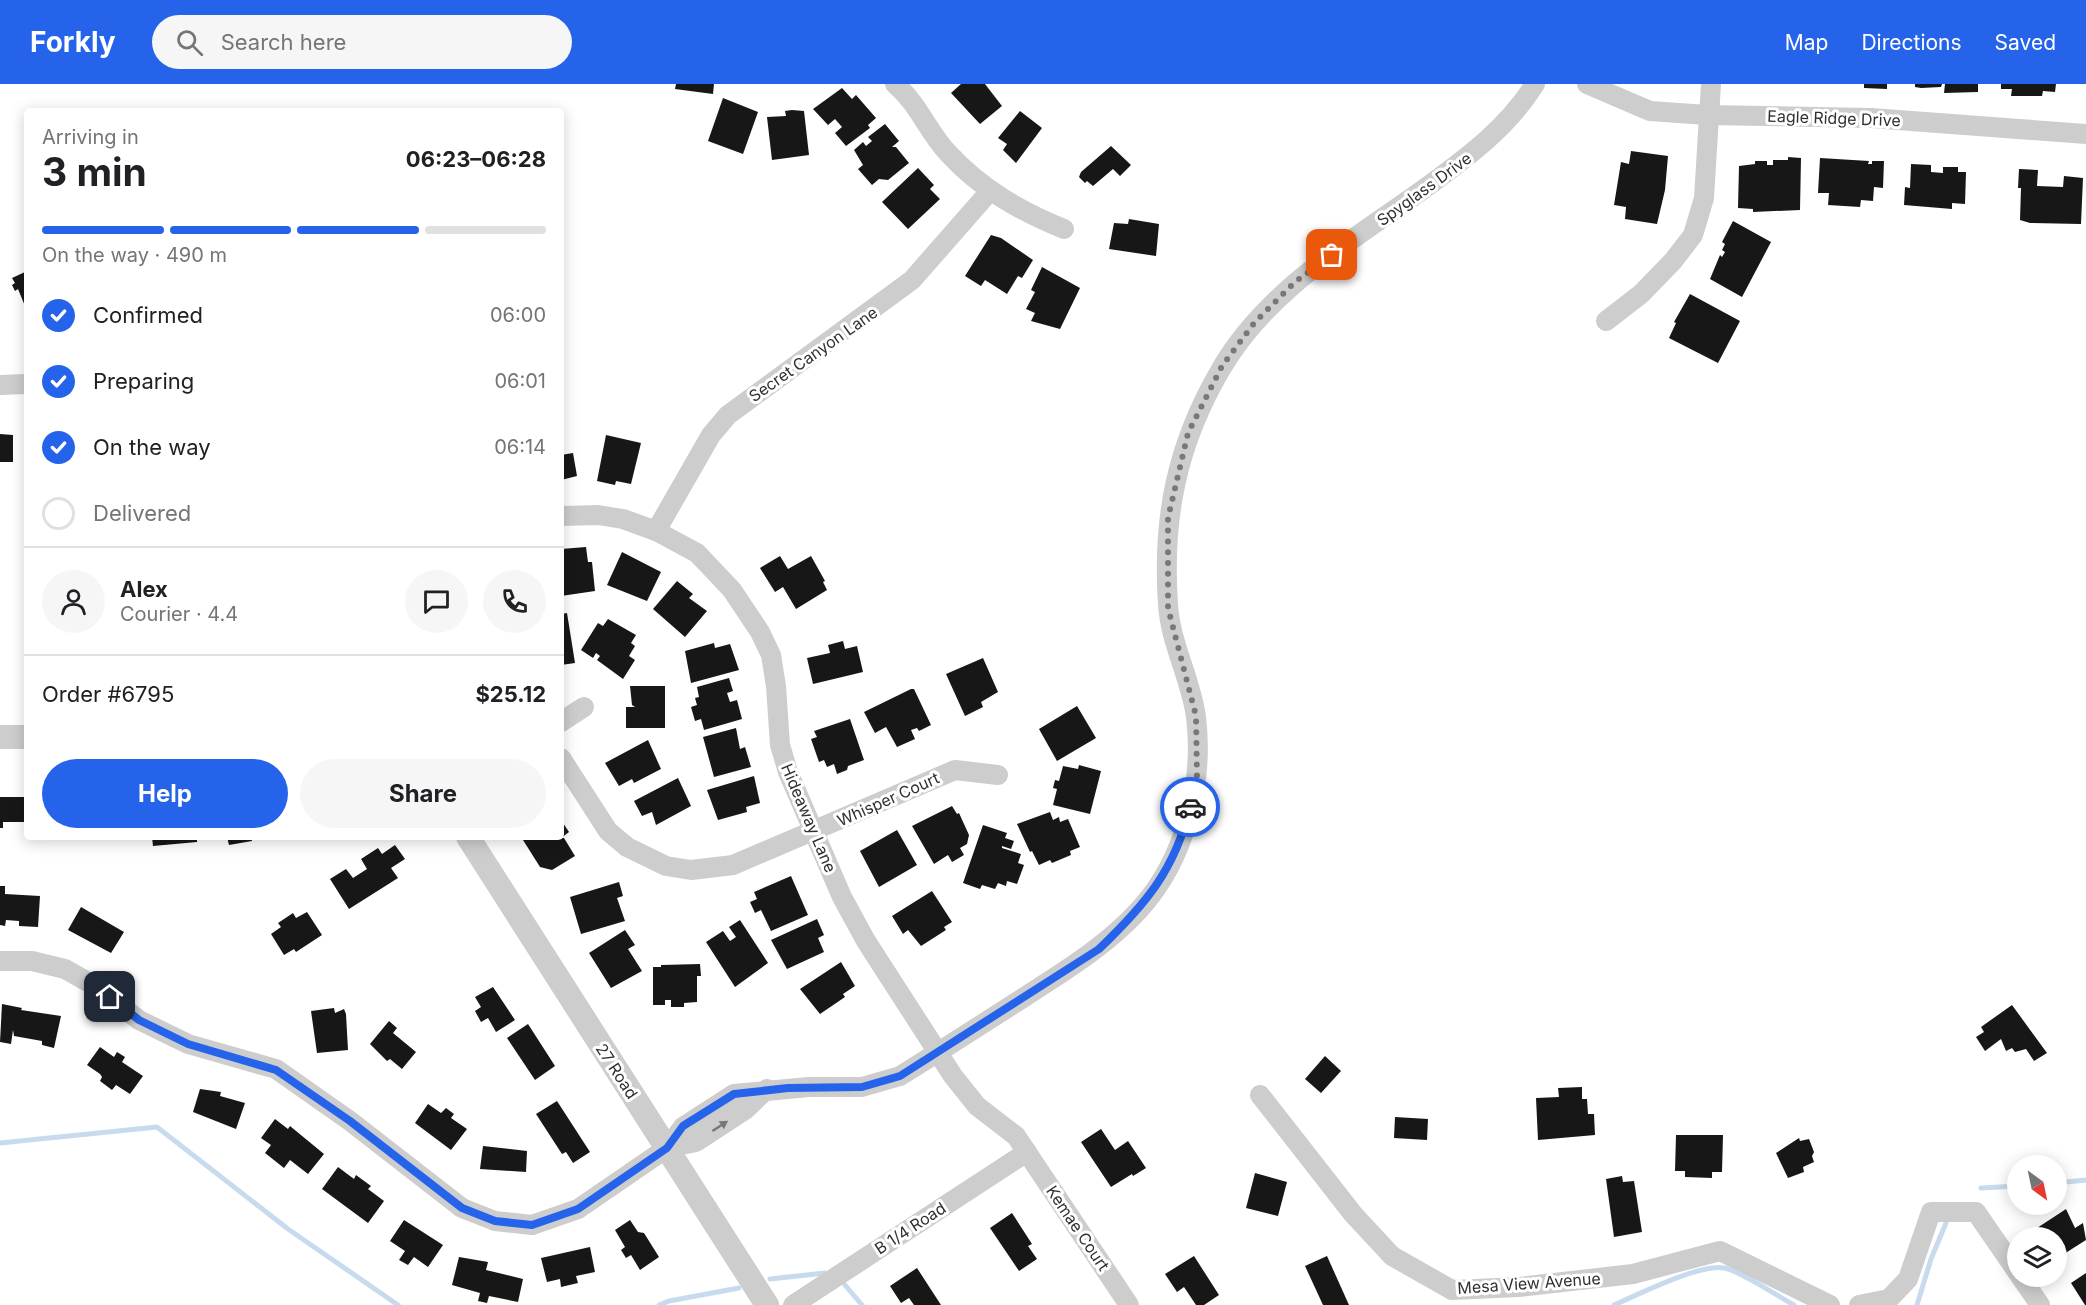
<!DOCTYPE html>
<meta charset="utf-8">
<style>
body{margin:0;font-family:Inter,sans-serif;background:#f6f6f6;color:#202124;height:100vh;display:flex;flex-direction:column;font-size:22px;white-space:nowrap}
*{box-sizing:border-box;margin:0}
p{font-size:20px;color:#757577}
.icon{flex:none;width:33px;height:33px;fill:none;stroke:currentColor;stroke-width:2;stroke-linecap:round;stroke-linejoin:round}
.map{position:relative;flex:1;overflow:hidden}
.sheet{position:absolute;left:24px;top:24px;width:540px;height:732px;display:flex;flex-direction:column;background:#fff;border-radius:6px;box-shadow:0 3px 15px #0003}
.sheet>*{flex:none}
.needle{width:39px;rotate:147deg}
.buttons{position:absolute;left:2007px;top:1071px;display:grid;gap:12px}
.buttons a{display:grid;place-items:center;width:60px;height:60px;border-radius:50%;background:#fff;box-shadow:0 3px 15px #0003;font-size:30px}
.pin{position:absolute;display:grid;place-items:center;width:51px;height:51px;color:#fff;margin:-26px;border-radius:12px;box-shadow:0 3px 9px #0006}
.courier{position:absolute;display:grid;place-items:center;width:60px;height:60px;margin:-30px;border:4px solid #2563eb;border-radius:50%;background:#fff;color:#222;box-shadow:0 2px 8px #0007}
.headline em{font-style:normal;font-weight:700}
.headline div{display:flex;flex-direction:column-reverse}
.headline{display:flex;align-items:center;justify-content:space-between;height:102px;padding:0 18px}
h1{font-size:39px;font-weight:700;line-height:45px}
.bar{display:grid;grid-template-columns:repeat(4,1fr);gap:9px 6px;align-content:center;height:72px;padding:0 18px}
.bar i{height:8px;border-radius:4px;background:#e0e0e0}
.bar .on{background:#2563eb}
.bar p{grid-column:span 4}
.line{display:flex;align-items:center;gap:15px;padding:0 18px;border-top:2px solid #e0e0e0}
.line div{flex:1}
.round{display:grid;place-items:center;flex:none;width:63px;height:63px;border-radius:32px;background:#f6f6f6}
ol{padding:0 18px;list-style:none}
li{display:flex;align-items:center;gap:18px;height:66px}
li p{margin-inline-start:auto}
li .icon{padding:6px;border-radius:50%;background:#2563eb;color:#fff;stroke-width:4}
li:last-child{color:#757577}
li i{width:33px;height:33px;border:3px solid #e0e0e0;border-radius:50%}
.cta{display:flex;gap:12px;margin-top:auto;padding:12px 18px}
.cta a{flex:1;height:69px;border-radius:36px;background:#2563eb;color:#fff;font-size:24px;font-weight:700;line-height:69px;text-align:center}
.cta a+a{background:#f6f6f6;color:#202124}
header{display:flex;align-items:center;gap:36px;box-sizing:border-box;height:84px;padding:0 30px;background:#2563eb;color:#fff}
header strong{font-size:28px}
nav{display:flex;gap:33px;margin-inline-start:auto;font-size:21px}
.search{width:420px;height:54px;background:#f6f6f6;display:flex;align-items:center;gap:15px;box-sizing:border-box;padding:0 21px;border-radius:33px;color:#757577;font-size:22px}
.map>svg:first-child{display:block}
</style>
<header>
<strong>Forkly</strong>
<div class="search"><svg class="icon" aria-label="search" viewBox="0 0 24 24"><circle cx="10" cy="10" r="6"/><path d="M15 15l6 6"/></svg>Search here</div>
<nav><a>Map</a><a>Directions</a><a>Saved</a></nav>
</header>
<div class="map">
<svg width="2086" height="1221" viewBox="0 0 2086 1221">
<rect width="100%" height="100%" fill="#fff"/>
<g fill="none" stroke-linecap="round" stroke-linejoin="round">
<!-- stream -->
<g stroke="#c8dbee" stroke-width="5">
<path d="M0,1059L157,1043L288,1145L398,1221"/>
<path d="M2056,1099L2086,1096"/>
<path d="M1981,1104L2018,1102"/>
<path d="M770,1195L825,1189"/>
<path d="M845,1201L862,1221"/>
<path d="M659,1221L669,1217L739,1204"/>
<path d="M1614,1221C1637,1211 1701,1179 1724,1184C1741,1187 1777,1212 1794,1221"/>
<path d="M1917,1221L1931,1175L1946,1139"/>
</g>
</g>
<!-- building -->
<g fill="#171717">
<path d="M676,0H714L713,10L675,5Z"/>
<path d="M961,0H985L1002,22L980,40L951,9Z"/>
<path d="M1864,0H1887V5L1864,4Z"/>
<path d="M1915,0H1942L1941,3L1921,4L1915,3Z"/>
<path d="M1945,0H1978V8L1944,9Z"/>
<path d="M2001,0H2056L2055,8L2043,7L2042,12H2011L2012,5H2001Z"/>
<path d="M842,4L852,15L856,11L876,34L868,41L870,44L846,62L835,49L842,43L835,35L828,41L813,25Z"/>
<path d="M723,14L758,28L743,70L708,57Z"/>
<path d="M792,26L804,27L809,71L772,76L767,33L786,32L785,27Z"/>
<path d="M1020,27L1042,44L1016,79L1003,66L1007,60L998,54Z"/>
<path d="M885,40L899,57L892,63H896L909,79L888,96L879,95L872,101L858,85L863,81L854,66L863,58L866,62L872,57L868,53Z"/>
<path d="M1111,62L1131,81L1120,92L1113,85L1093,102L1087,97L1085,99L1079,93L1081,88Z"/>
<path d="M1631,67L1668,72L1665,106L1657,140L1625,135L1626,123L1614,121L1621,78L1629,80Z"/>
<path d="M1788,73L1801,74L1800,126L1753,128V125L1738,124L1739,82L1755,80V77H1767V81H1773V76H1788Z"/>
<path d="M1820,74L1869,77L1868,80H1872V77H1884L1883,104L1874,103L1873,117L1861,116L1860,123L1828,121L1829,109H1818Z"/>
<path d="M1911,80L1931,81V88L1943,89V83H1958V88H1966L1965,120L1952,119V125L1904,121L1905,103L1910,104Z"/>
<path d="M918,84L934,101L930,105L940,115L908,145L882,118Z"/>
<path d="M2019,85L2038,86L2037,102L2063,103L2064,92L2083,94L2081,140L2030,139L2020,136L2021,104H2018Z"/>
<path d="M1129,135L1159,140L1156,172L1109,165L1114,139L1128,140Z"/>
<path d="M1733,137L1771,158L1742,213L1710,195L1720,171L1722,173L1725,168L1722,166L1725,160L1722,158Z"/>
<path d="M991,151L1001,154L1033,176L1022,194L1018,192L1007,210L985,196L981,202L965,192Z"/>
<path d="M1042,183L1080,204L1060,245L1031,237L1035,229L1026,225L1035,208L1031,206Z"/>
<path d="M25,188H27V227L18,205L15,207L12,201L15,199L12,194Z"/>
<path d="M1690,210L1740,237L1718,279L1669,254L1676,239L1674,238Z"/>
<path d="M0,350L13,351V378H0Z"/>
<path d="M606,351L641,359L631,400L616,397L615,401L597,397Z"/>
<path d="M573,369L577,392L561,396V371Z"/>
<path d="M586,463L588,478H592L595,507L561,512V465Z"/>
<path d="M622,468L661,488L647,517L607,501Z"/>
<path d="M780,472L788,485L811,472L825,497L823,498L827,506L796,525L783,503L775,508L760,484Z"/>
<path d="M677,497L693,510L689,514L707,527L685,553L653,525Z"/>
<path d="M567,529L575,579L561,581V530Z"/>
<path d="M608,535L636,551L631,559L635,562L629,572L635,576L623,595L597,576L600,572L596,569L593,574L581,566L598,539L603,542Z"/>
<path d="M843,557L845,565L857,562L863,588L813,600L807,574L830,569L828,561Z"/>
<path d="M714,559L715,564L730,560L739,586L691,599L685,567Z"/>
<path d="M983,574L998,608L981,618L983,623L965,632L946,590Z"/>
<path d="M729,594L733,607L727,609L730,618L737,616L742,635L704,646L701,635L695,637L691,623L697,621L695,614L699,613L697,603Z"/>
<path d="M630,602H665V644H626V623H635L632,621Z"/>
<path d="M911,605H914L931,641L919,647L917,644L911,646L915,655L897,663L886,643L875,649L864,628Z"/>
<path d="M1077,622L1096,654L1057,677L1039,645Z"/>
<path d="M850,635L864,676L848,682L847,686L837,690L834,680L827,683L824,676L819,678L811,655L817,653L814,647Z"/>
<path d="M736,644L740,665L745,663L751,683L714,693L703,653Z"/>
<path d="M648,656L661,685L634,699L632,695L619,702L605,679Z"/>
<path d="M1079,681L1101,687L1090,730L1053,721L1057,705L1053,704L1055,696L1059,697L1063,682L1078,685Z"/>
<path d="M754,692L760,719L746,723L747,728L718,736L707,706Z"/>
<path d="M678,694L691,722L656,741L652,728L642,732L634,717Z"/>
<path d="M0,713H27V738H3V744H0Z"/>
<path d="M952,722L957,730L959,729L969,751L967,760L960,764L964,771L952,778L948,771L934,780L912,742Z"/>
<path d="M1050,728L1053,736L1059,733L1060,738L1068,735L1080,763L1070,767L1071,771L1052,779L1050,776L1039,781L1032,767L1030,768L1017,740Z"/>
<path d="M561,736L569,748L561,754Z"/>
<path d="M983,741L1007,749L1005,754L1014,757L1011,765L1002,762V764L1021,770L1018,779L1024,781L1017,800L1007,797L1006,802L998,799L995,805L982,801L980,805L963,799Z"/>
<path d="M897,746L917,781L879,803L860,767Z"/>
<path d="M152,753H197V758L153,762Z"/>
<path d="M227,753H251L252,757L229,761Z"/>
<path d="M527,753L564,754L575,772L552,786L540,783L523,756Z"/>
<path d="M395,761L405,775L391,784L398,794L349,825L330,795L346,785L353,794L367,785L361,775L378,764L382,770Z"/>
<path d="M791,792L808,831L771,847L761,826L755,829L750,818L757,815L754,808Z"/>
<path d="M619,798L623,812L617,814L625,837L581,850L570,813Z"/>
<path d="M0,802H5V810L40,812L38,843L19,842V837L6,836L5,842L0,841Z"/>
<path d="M932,807L952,838L944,843L946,846L921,862L908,846L903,850L892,832Z"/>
<path d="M81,823L124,848L111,869L68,846Z"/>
<path d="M307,828L322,851L296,868L294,865L284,871L271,850L281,843L278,839L293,829L296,834Z"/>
<path d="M817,835L824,851L818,854L824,868L787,885L771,856Z"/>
<path d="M740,836L768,879L735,903L706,858L723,847L730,857L736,853L729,843Z"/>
<path d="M625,846L635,861L628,865L642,887L611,904L589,869Z"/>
<path d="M841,878L855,902L843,910L845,913L820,930L800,905Z"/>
<path d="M700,880L701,892H697V918L684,919V923H671V916H665V921H653V883H661V881Z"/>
<path d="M493,903L515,936L496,948L488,934L481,938L475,927L481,923L475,913Z"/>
<path d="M2,920L22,924L21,926L61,932L54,964L42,961V957L14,952L13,946L11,960L0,958Z"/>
<path d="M2012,921L2047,969L2034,977L2026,965L2015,968L2012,964L2006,967L2001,955L1985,967L1976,953L1984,948L1981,943Z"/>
<path d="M334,924L335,929L344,925L346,930L348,966L317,969L311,927Z"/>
<path d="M389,937L397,944L393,949L416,968L402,985L390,975L387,977L370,960Z"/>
<path d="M528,940L555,982L535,996L507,954Z"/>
<path d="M100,963L114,973L117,968L125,973L122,978L143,992L130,1010L116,1001L112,1006L100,997L102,993L100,990L87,981Z"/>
<path d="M1325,972L1341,987L1321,1009L1305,995Z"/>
<path d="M1582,1003V1015H1587L1588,1030H1594L1595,1051L1538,1056L1536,1014L1559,1013L1558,1004Z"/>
<path d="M200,1005L221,1008L220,1012L245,1019L236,1045L193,1028Z"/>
<path d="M557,1017L590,1068L573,1079L566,1068L562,1070L536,1030Z"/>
<path d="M428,1020L441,1029L446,1024L454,1030L451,1034L467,1045L451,1066L415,1039Z"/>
<path d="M1395,1033L1428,1035L1427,1056L1394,1054Z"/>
<path d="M275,1035L288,1045L290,1042L324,1070L308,1090L290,1076L284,1084L265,1069L271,1061L261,1054Z"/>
<path d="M1101,1045L1115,1066L1128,1057L1146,1084L1133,1092L1132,1090L1111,1103L1081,1058Z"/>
<path d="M1676,1051H1723L1722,1088H1712V1094L1685,1093V1087H1675Z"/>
<path d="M1799,1054L1800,1057L1809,1055L1814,1068L1812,1072L1814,1078L1803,1083L1804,1088L1788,1094L1776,1069Z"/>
<path d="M483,1062L527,1067L526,1088L480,1085Z"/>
<path d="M338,1083L354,1095L356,1091L371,1102L368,1105L384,1117L368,1139L322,1105Z"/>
<path d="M1255,1089L1287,1098L1278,1132L1246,1124Z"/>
<path d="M1622,1092L1623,1098L1634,1097L1642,1148L1614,1153L1606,1095Z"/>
<path d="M2066,1125L2075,1144L2083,1139L2086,1156L2056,1175V1154H2039L2034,1146Z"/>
<path d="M1012,1129L1032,1160L1028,1162L1037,1175L1019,1187L990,1144Z"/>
<path d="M404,1136L443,1161L428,1183L414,1173L408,1181L399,1176L405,1167L390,1157Z"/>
<path d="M630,1136L638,1148L644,1149L659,1173L640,1186L631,1171L626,1174L621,1166L625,1163L615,1146Z"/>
<path d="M590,1163L595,1188L576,1192L578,1199L561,1203L560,1195L547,1198L541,1174Z"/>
<path d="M1194,1172L1219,1211L1204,1221H1196L1184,1203L1177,1208L1165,1190Z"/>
<path d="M1327,1172L1349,1221H1323L1305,1182Z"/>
<path d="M459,1173L488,1178L486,1186L523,1195L518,1218L489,1212L487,1219L478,1217L480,1209L452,1201Z"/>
<path d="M917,1184L941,1221H914L909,1214L901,1219L890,1202Z"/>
<path d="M2086,1189V1221H2085L2071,1199Z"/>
</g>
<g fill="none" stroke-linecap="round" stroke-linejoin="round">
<!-- minor -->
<g stroke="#cdcdcd" stroke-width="20">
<path d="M895,0C918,19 928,48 948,69C981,105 1020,127 1064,145"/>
<path d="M1587,0L1650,27L1707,31L1871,34L2086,50"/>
<path d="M1606,237L1641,210L1673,177L1693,151L1704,114L1711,0"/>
<path d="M0,301L27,300"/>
<path d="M561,432L598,431L623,435L656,447L697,469L732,506L760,548L771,571L776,602L780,661L788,688L842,813L866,857L953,992L977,1022L1016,1052L1129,1221"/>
<path d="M656,447L711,351L728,331L912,196L990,107"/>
<path d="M561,638L584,623"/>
<path d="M561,674L608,747L627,763L666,782L691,786L733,781L955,686L998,691"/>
<path d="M0,877H32L65,885L95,902L139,936L188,960L276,985L350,1037L462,1124L495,1137L532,1141L578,1125L667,1064L683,1043L734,1010L809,1003H862L900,992C942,966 984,939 1026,912C1066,886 1106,862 1139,826C1185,776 1204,700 1196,633C1191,595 1170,559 1168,520C1162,433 1177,360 1221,285C1268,204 1355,155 1428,102C1469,72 1508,43 1535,0"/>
<path d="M1260,1011L1353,1130L1392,1172L1452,1206L1519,1203L1633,1190L1720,1167L1830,1221"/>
<path d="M667,1064L696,1058L745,1026L767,1005"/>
<path d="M2020,1192L2040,1221"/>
<path d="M793,1221L1027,1068"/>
<path d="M1859,1221L1889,1215L1908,1195L1931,1128H1976L2018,1189"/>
</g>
<!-- tertiary -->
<g stroke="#cdcdcd" stroke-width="24">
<path d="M0,653H27"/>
<path d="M468,753L767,1221"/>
</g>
</g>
<!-- one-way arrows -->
<defs><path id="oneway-solid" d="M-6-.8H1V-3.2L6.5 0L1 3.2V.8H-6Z" transform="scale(1.5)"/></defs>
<use fill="#777" href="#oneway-solid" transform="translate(720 1042) rotate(-33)"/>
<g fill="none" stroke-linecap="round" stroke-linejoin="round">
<!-- done -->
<path stroke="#787878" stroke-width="6" stroke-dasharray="0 10.8" d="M1190,723L1197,693L1196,632L1168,524V434L1188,349L1222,282L1255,238L1295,198L1332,171"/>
<!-- route -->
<path stroke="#2563eb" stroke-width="8" d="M110,913L139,936L188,960L276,986L350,1037L462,1124L495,1137L532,1141L578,1125L667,1064L683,1042L734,1010L788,1004L862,1003L900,992L1099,865C1145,821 1175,786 1190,723"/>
</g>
<g text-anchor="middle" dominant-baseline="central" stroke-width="6" stroke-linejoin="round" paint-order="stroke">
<!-- street labels -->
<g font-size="16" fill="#303030" stroke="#fff">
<text transform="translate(1834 34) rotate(2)">Eagle Ridge Drive</text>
<text transform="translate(1424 105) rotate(-36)">Spyglass Drive</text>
<text transform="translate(813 270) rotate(-35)">Secret Canyon Lane</text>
<text transform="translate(888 715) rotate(-24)">Whisper Court</text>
<text transform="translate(809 734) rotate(67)">Hideaway Lane</text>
<text transform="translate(617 987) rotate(57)">27 Road</text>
<text transform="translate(910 1144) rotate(-33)">B 1/4 Road</text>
<text transform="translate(1078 1144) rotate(56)">Kemae Court</text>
<text transform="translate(1529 1199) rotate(-4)">Mesa View Avenue</text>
</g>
</g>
</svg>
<div class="buttons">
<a><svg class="needle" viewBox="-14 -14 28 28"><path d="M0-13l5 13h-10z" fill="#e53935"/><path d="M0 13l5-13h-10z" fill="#757577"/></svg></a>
<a><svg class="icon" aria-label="layers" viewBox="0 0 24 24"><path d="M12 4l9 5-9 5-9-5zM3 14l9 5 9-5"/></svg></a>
</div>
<div class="pin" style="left:1332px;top:171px;background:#ea580c"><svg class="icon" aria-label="bag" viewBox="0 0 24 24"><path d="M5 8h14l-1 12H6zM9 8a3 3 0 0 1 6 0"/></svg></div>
<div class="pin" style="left:110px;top:913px;background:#1f2937"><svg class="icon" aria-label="home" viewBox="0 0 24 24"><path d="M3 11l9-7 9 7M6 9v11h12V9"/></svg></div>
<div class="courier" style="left:1190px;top:723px"><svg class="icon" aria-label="car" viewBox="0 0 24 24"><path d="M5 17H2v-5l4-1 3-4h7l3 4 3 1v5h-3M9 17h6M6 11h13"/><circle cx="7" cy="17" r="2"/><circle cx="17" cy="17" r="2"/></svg></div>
<section class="sheet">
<div class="headline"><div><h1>3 min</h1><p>Arriving in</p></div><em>06:23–06:28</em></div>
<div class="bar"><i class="on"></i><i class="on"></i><i class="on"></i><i></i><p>On the way · 490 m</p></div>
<ol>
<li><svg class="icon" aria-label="check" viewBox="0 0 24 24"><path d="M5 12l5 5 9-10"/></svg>Confirmed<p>06:00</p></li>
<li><svg class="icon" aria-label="check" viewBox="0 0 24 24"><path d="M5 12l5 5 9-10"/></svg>Preparing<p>06:01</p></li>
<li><svg class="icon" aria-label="check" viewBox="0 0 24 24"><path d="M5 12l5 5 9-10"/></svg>On the way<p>06:14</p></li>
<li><i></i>Delivered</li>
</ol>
<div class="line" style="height:108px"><a class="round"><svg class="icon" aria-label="person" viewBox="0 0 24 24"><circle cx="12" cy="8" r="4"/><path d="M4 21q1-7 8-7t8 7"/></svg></a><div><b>Alex</b><p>Courier · 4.4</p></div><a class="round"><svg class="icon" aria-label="chat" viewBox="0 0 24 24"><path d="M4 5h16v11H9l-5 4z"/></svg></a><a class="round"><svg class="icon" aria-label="phone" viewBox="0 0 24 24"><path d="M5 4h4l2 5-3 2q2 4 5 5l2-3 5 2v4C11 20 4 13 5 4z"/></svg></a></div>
<div class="line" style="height:78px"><div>Order #6795</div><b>$25.12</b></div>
<div class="cta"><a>Help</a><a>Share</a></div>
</section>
</div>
